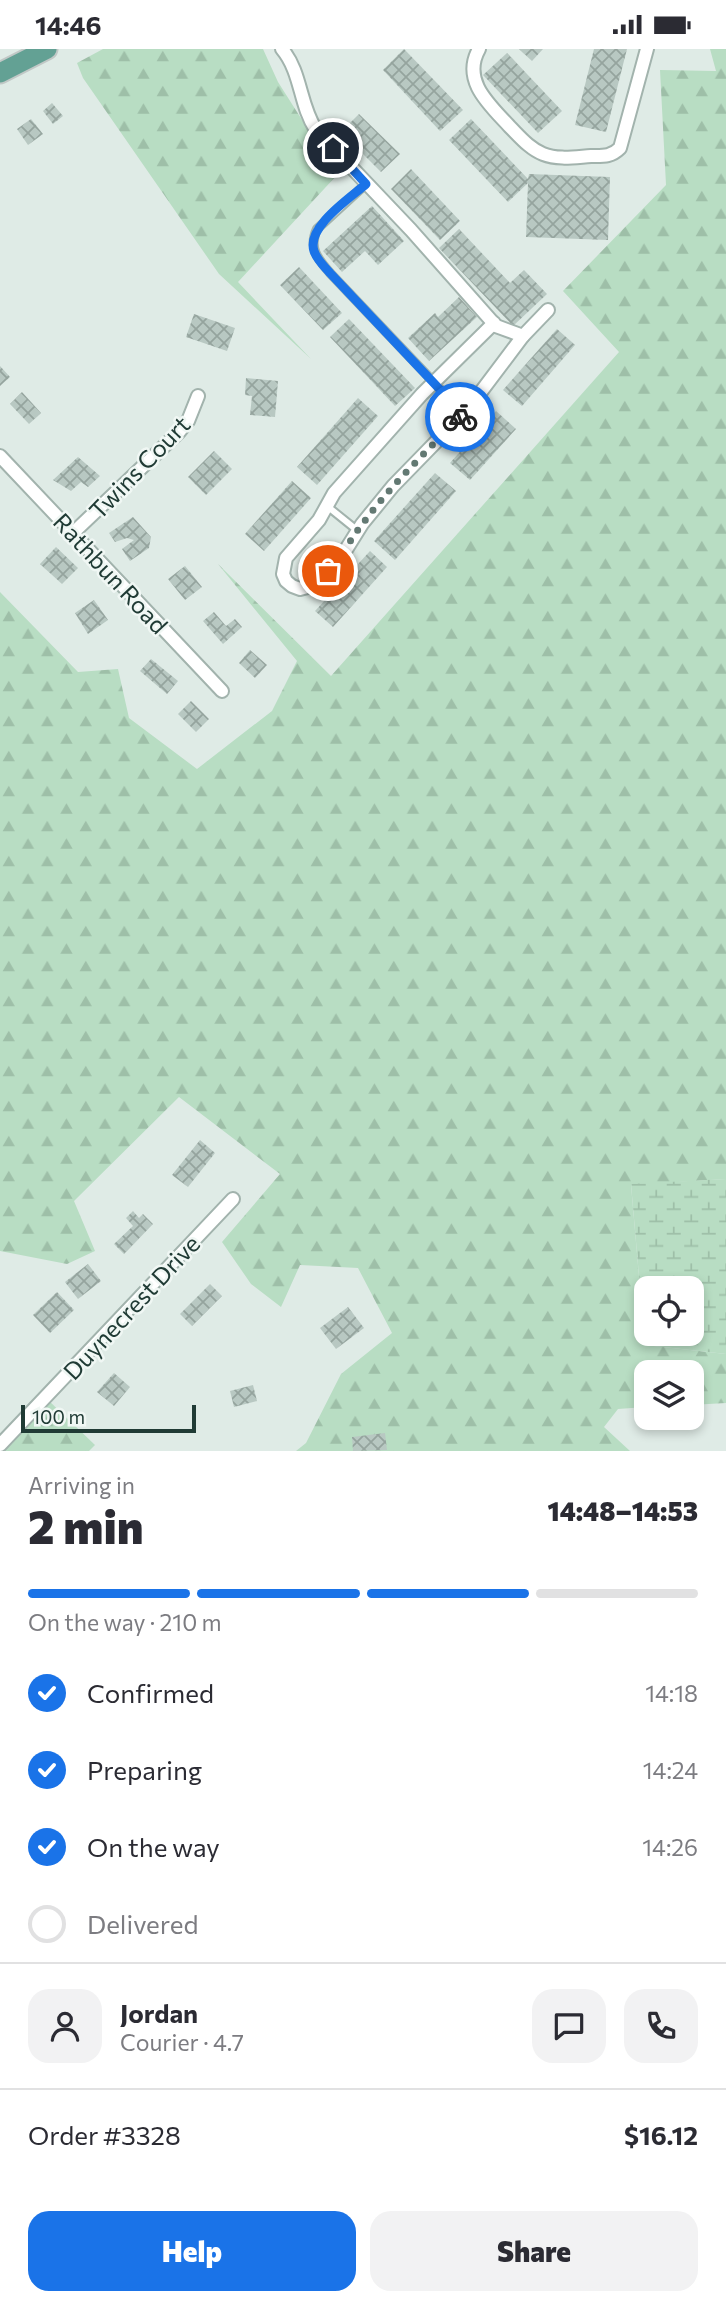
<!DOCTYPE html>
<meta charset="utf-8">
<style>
body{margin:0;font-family:Commissioner,sans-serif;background:#f2f2f3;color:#2b2b33;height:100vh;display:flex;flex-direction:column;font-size:26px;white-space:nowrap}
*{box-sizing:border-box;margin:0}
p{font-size:23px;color:#7c7c81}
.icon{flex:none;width:38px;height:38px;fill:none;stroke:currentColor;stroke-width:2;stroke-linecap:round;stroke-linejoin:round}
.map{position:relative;height:1402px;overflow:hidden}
.side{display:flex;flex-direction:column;background:#fff;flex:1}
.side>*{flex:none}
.buttons{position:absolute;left:634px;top:1227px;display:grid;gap:14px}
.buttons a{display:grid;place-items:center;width:70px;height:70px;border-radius:14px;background:#fff;box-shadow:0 4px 10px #0003;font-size:35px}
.scale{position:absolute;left:21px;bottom:18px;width:175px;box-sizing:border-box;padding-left:7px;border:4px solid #203b35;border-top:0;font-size:19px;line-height:24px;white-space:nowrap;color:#203b35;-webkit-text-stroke:5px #f0f7f4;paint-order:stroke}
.pin{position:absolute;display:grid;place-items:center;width:60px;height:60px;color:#fff;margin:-30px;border:4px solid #fff;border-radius:50%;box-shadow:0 2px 7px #0007}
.courier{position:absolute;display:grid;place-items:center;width:70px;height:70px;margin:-35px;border:5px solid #1a73e8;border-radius:50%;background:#fff;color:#222;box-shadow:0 2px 9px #0007}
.head em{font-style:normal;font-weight:800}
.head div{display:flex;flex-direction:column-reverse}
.head{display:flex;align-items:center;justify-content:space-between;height:119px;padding:0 28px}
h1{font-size:46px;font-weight:800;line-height:52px}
.bar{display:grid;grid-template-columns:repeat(4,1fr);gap:10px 7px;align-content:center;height:84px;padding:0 28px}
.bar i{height:9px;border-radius:5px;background:#e1e1e2}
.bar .active{background:#1a73e8}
.bar p{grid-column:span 4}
.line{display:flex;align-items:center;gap:18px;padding:0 28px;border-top:2px solid #e1e1e2}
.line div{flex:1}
.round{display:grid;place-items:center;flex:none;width:74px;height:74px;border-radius:21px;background:#f2f2f3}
ol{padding:0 28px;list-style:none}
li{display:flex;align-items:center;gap:21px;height:77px}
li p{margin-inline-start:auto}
li .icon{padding:7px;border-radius:50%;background:#1a73e8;color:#fff;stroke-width:4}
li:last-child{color:#7c7c81}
li i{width:38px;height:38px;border:4px solid #e1e1e2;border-radius:50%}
.action{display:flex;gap:14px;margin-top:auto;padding:14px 28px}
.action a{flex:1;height:80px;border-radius:21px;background:#1a73e8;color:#fff;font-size:28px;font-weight:800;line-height:80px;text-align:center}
.action a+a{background:#f2f2f3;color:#2b2b33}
.status{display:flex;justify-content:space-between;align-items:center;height:49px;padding:0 35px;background:#fff;direction:ltr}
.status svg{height:19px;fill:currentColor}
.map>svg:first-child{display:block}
</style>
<div class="status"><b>14:46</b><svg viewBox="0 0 49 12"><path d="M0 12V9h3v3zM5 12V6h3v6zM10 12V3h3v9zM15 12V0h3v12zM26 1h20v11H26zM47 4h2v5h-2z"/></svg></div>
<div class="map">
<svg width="726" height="1402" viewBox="0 0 726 1402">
<defs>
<pattern id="forest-firs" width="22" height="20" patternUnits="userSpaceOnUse" patternTransform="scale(1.75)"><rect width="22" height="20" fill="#b8ddc3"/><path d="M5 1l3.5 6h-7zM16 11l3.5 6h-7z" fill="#9ebfa8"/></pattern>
<pattern id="wetland-marsh" width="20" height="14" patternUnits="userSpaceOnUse" patternTransform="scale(1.75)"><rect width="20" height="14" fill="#b8ddc3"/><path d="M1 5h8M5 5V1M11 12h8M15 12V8" fill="none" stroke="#9ebfa8"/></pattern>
<pattern id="building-cross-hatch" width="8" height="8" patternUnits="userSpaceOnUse" patternTransform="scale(1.75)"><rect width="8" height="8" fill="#b8c8c2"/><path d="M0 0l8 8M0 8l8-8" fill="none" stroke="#95a49e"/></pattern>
</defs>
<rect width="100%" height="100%" fill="#dfebe6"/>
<!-- forest -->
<g fill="url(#forest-firs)">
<path d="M103,0H263L278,33L337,126L238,233L311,310L219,225L83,29L77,14Z"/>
<path d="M710,0H726V1130L631,1136L645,1296L726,1305V1354L691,1356V1323H646V1358L618,1360L604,1378L630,1402H296L306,1394L341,1325L392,1284L358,1219L300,1216L281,1258L251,1235L222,1193L280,1125L179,1048L74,1152L95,1202L67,1215L0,1202V543L78,623L118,620L129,669L197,720L272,662L297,612L218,515L331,627L619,303L563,242L666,136L660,21L716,22Z"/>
<path d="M46,1349L95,1396L89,1402H0V1398Z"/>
</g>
<!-- wetland -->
<path fill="url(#wetland-marsh)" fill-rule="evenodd" d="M726,1130V1305L645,1296L631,1135ZM646,1239H691V1284H646Z"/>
<!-- building -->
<g fill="url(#building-cross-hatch)">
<path d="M404,0L463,61L440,82L383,21Z"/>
<path d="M519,0H543L532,12Z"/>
<path d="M594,0H627L606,83L575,76Z"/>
<path d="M507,4L562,62L538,84L483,26Z"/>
<path d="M52,54L63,67L53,75L43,62Z"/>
<path d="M359,65L400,105L381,123L341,83Z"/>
<path d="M31,70L43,85L28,96L17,80Z"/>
<path d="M471,70L528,130L529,125L610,128L608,191L526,188L528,134L508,153L449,91Z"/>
<path d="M411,120L460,172L440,191L391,140Z"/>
<path d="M372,157L404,192L378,216L365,202L342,223L323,202Z"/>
<path d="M459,180L510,234L524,221L547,245L513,277L439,199Z"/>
<path d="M299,218L342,264L323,281L280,236Z"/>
<path d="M459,248L477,268L429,312L408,289L435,264L438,268Z"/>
<path d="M194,265L235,279L227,302L186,288Z"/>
<path d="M349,270L415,339L395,357L330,288Z"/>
<path d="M557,280L575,296L522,357L503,341Z"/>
<path d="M0,317L10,328L0,337Z"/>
<path d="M246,329L278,332L275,368L250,366L252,347L245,346Z"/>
<path d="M22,343L41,364L29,375L10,355Z"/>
<path d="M358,349L378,367L317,436L297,418Z"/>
<path d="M496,362L516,380L470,431L450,414Z"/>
<path d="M214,402L232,420L206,446L188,428Z"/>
<path d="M78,408L100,427L88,438L81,433L71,442L53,431Z"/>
<path d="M435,424L456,442L395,511L374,492Z"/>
<path d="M292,432L311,449L264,502L245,485Z"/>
<path d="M133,468L151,488L149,499L130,512L122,500L134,491L127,489L115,493L109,484Z"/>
<path d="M56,498L78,519L62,535L40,515Z"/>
<path d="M370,502L387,518L333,578L315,562Z"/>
<path d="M185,517L202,538L185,551L168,530Z"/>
<path d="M94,551L108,571L88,585L75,564Z"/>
<path d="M214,563L226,577L235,570L242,578L223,595L203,572Z"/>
<path d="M250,601L267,616L255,629L239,614Z"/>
<path d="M151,610L178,632L167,645L140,622Z"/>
<path d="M191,652L209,670L196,683L178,665Z"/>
<path d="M200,1091L215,1104L188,1138L172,1126Z"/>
<path d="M133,1162L139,1169L143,1165L153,1175L124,1205L114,1195L133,1177L126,1169Z"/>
<path d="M88,1215L101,1232L78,1250L65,1233Z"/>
<path d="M210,1235L222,1247L192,1277L180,1265Z"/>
<path d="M57,1243L74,1261L50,1284L33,1266Z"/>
<path d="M348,1258L364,1279L336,1300L320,1279Z"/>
<path d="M114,1324L130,1338L114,1357L97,1343Z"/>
<path d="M253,1336L257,1352L234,1358L230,1342Z"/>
<path d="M385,1384L387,1401L353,1402L352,1388Z"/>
</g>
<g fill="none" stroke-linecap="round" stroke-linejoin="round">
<!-- lane casing -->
<g stroke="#a2b3ad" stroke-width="10">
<g id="lane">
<path d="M366,135L317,180C308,199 318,210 330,224L463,364"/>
<path d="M327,457L358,482"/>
</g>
</g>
<!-- street casing -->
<g stroke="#a2b3ad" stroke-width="16">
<g id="street">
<path d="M282,0C302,24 299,55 316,81L411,181L496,277L523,287L548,261"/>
<path d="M479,0C461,32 490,56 510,78C520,88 530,100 543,105C558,111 575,108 591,107C603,107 611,108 620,99L647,0"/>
<path d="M494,274L422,345L334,444L319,471L286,509L283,525L286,532L292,537L300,540L315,536L342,507L362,475L393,437L468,360L523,287"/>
<path d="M0,407L222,642"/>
<path d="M73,484L179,383L188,372L198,347"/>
<path d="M0,1396L233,1150"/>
</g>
</g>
<!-- primary casing -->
<g stroke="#c1c8c6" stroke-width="23">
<path id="primary" d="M0,24L47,0"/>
</g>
<!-- lane -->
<use href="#lane" stroke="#fff" stroke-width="6"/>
<!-- street -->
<use href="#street" stroke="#fff" stroke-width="12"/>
<!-- primary -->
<use href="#primary" stroke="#63a194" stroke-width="19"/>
</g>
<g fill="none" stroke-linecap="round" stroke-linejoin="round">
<!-- done -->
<path stroke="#637973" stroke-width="7" stroke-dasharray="0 12.6" d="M328,522C342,507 351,489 364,473C392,435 427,402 460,368"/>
<!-- route -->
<path stroke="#1a73e8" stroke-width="9" d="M333,99L366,135C350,149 306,178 314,202C317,211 324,217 330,224L463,365L460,368"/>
</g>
<g text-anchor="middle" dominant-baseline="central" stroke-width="5" stroke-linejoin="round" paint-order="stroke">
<!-- street labels -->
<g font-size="24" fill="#203b35" stroke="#f0f7f4">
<text transform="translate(139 418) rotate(-46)">Twins Court</text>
<text transform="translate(111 524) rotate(47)">Rathbun Road</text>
<text transform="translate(131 1258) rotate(-47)">Duynecrest Drive</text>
</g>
</g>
</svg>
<div class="buttons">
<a><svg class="icon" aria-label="locate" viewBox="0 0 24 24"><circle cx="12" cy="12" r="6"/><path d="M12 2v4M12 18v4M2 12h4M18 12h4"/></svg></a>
<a><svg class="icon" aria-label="layers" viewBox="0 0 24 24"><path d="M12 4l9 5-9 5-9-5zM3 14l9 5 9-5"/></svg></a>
</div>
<div class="scale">100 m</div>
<div class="pin" style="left:328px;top:522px;background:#ea580c"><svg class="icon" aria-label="bag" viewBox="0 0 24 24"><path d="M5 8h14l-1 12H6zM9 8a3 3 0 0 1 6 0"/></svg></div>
<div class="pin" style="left:333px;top:99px;background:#1f2937"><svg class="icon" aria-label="home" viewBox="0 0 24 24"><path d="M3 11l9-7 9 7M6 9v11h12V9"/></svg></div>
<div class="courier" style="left:460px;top:368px"><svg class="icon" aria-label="bike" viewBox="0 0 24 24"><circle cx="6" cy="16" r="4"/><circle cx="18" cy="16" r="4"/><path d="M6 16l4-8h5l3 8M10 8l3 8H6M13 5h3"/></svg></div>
</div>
<section class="side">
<div class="head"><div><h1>2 min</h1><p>Arriving in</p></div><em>14:48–14:53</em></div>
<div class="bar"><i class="active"></i><i class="active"></i><i class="active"></i><i></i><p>On the way · 210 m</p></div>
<ol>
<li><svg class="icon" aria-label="check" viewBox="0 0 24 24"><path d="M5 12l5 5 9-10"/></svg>Confirmed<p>14:18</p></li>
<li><svg class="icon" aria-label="check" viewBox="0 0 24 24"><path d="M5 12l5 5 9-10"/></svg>Preparing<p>14:24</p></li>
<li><svg class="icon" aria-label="check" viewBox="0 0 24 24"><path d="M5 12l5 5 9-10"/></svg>On the way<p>14:26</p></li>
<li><i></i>Delivered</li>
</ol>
<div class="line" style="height:126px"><a class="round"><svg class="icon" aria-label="person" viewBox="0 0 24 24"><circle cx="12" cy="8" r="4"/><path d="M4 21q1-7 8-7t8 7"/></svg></a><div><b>Jordan</b><p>Courier · 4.7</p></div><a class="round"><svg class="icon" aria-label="chat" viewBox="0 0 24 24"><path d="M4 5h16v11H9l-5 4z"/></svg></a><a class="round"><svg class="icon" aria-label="phone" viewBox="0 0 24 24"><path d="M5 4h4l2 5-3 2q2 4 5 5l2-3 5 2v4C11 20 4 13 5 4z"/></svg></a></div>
<div class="line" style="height:91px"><div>Order #3328</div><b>$16.12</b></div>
<div class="action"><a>Help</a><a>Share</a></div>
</section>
